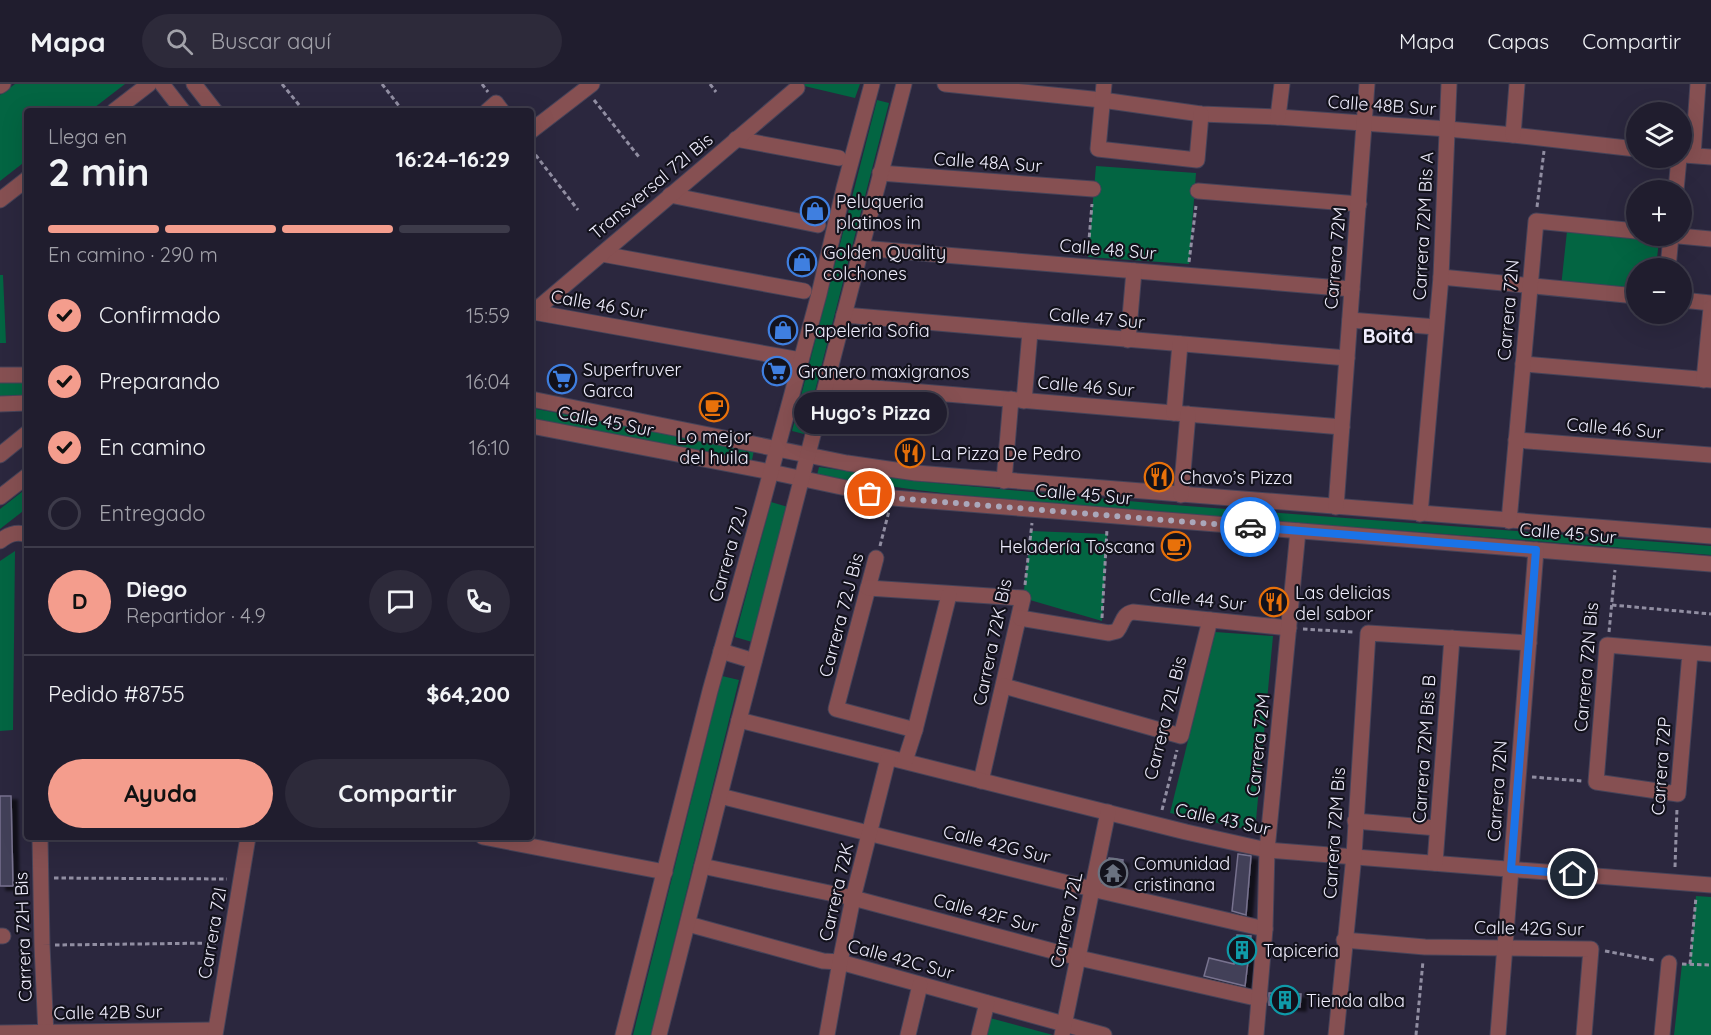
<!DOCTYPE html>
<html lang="es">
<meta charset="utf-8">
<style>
body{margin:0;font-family:Quicksand,sans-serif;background:#2d2a3a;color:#f1f3f6;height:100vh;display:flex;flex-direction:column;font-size:22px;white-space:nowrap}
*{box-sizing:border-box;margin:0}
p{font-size:20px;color:#a2a2aa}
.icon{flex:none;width:33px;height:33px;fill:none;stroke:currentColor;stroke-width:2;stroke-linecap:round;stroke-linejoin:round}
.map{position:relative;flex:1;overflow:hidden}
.drawer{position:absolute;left:24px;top:24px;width:510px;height:732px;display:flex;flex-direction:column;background:#201d2e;border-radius:6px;box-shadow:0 6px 24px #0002,0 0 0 2px #3d3b4a}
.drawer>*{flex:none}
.fabs{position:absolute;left:1626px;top:18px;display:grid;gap:12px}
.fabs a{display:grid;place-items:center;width:66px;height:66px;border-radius:50%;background:#201d2e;box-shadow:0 6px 24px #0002,0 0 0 2px #3d3b4a;font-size:30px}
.pin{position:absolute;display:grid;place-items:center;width:51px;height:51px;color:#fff;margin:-26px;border:3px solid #fff;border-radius:50%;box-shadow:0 2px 6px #0007}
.courier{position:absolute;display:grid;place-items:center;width:60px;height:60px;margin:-30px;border:4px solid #1a73e8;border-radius:50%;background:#fff;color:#222;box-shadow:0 2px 8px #0007}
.bubble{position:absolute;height:42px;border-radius:21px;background:#201d2e;box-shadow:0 6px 24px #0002,0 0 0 2px #3d3b4a;font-size:20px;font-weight:800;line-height:42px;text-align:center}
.overview em{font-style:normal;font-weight:800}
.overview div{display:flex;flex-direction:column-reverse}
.overview{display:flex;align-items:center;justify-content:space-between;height:102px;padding:0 24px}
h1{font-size:39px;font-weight:800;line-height:45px}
.bar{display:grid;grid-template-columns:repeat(4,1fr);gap:9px 6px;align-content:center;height:72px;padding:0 24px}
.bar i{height:8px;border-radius:4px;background:#3d3b4a}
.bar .selected{background:#f49d8d}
.bar p{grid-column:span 4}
.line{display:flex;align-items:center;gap:15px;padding:0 24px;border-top:2px solid #3d3b4a}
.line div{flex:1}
.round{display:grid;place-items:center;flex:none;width:63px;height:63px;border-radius:32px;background:#2d2a3a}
ol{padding:0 24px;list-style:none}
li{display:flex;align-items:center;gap:18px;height:66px}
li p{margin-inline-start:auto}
li .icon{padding:6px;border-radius:50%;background:#f49d8d;color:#111;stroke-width:4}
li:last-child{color:#a2a2aa}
li i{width:33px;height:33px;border:3px solid #3d3b4a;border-radius:50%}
.action{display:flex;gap:12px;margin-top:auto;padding:12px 24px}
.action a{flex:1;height:69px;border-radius:36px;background:#f49d8d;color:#111;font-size:24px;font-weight:800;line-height:69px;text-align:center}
.action a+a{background:#2d2a3a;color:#f1f3f6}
header{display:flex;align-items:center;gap:36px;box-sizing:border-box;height:84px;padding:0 30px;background:#201d2e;border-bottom:2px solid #3d3b4a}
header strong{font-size:28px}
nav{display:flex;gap:33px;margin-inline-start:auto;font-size:21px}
.search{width:420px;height:54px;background:#2d2a3a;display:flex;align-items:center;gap:15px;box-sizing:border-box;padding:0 21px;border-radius:33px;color:#a2a2aa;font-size:22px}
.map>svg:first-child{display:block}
</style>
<header>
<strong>Mapa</strong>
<div class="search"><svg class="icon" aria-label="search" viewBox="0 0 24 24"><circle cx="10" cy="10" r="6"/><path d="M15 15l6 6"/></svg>Buscar aquí</div>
<nav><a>Mapa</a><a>Capas</a><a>Compartir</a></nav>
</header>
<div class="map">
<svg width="1711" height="951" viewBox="0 0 1711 951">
<defs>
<filter id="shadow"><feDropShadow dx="6" dy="4" stdDeviation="1.5" flood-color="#0009"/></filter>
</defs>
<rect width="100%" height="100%" fill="#2b273e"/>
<!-- green -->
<g fill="#036542">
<path d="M15,0H125L90,27H27V76L0,97V11Z"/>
<path d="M802,0H860L855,14L800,1Z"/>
<path d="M877,16L889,19L804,350L792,347Z"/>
<path d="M1096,82L1196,89L1189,180L1088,173Z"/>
<path d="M1567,147L1659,156L1656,184H1636V211L1561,203Z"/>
<path d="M0,191H3L6,259H0Z"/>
<rect x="0" y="298" width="27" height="15"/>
<path d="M531,324L754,366L752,376L531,335Z"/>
<path d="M819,383L915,397L1161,420L1711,462V471C1533,456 1355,444 1178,430C1057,420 936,412 817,391Z"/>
<path d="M27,404V424L0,445V425Z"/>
<path d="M771,418L788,423L752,558L735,553Z"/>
<path d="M1031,447L1107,450L1102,537L1023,514Z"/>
<path d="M15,467L13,646L0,647V477Z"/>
<path d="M1215,548L1273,552L1255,747L1170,729Z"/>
<path d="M722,592L739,596L651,951H633Z"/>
<path d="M1696,812L1711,813V951H1674L1682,880H1690Z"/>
<path d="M990,934L1053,951H986Z"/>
</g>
<!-- building -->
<g fill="#433f58" stroke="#77728e" stroke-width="1.5" filter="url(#shadow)">
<path d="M0,712H11L13,802H0Z"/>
<path d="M1238,770L1251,772L1246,831L1232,827Z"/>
<path d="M1109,774L1123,776L1119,801L1104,798Z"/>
<path d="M1237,851L1251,852L1245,902L1204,892L1209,874L1234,880Z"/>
<path d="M1269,909L1301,910L1300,923L1269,921Z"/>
</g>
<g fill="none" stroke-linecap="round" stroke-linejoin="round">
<!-- minor casing -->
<g stroke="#464359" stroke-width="17">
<g id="minor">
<path d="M162,0L183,27"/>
<path d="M194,0L215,27"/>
<path d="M945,0L1102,16L1201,30L1278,33L1448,45L1513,51L1636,65"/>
<path d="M1104,0L1098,65L1197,76L1201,30"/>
<path d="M0,2L3,0"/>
<path d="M114,27L149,0"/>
<path d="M487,27L496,19L502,27"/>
<path d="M1278,33L1282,0"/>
<path d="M531,47L592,0"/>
<path d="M1513,51L1517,0"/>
<path d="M736,55L839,74"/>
<path d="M1684,71L1711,73"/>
<path d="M1693,71L1698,0"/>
<path d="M880,89L1093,105"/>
<path d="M1676,106L1679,74"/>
<path d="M1198,107L1359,120"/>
<path d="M670,111L818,141"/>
<path d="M0,116L27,95"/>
<path d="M1679,152L1711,155"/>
<path d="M861,164L1352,205"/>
<path d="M602,170L804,207"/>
<path d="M1668,184L1671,152"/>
<path d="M1441,193L1636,212"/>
<path d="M1682,216L1711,219"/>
<path d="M533,228L801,276"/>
<path d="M531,230L797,4"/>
<path d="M844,231L1347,274"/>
<path d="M1350,236L1436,243"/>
<path d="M1128,256L1134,187"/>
<path d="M1523,280L1711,296"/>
<path d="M0,291H27"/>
<path d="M1704,296L1711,224"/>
<path d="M827,300L1342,343"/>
<path d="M531,315L847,379L916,389L1711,452"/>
<path d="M1024,317L1030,248"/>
<path d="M0,320L27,319"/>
<path d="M1174,329L1180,260"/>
<path d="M531,342L771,388L893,414L1711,480"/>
<path d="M1516,356L1711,371"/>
<path d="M0,371L27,349"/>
<path d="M1004,397L1011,315"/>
<path d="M1181,411L1188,330"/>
<path d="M0,413L27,392"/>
<path d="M1336,423L1367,0"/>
<path d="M1420,430L1441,193L1449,0"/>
<path d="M1509,437L1536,137L1636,147"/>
<path d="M0,457C9,450 17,447 27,451"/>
<path d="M876,474L836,625L915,646"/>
<path d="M868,504L1023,514L981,697"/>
<path d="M1020,534L1109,549L1117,547C1123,540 1122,530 1133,528L1289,544"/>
<path d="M721,567L754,577"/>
<path d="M1690,569L1678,710L1596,698L1607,561L1711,570"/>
<path d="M1004,602L1181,652L1210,536"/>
<path d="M739,636L1186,748L1267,766L1711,801"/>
<path d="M905,677L915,646L949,511"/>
<path d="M720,712L1092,805L1265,845"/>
<path d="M1355,737L1437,744"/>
<path d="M40,753L42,861L46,951"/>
<path d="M483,753L665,788"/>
<path d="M1435,779L1452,554"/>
<path d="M702,782L853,814L1079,874L1260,915"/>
<path d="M688,840L823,877L840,878L1104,951"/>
<path d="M0,852H3"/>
<path d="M1344,856L1425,863L1591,865L1584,951"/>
<path d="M0,949L215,946"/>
<path d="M215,951L248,753"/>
<path d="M623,951L710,607L763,417L819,210L844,104L872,0"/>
<path d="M659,951L739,636L904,0"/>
<path d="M827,951L840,878L853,814L888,675"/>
<path d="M908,951L920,901"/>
<path d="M979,951L987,919"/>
<path d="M1062,951L1108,728"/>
<path d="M1256,951L1265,845L1267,766L1298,447"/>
<path d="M1336,951L1354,771L1368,549L1529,559"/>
<path d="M1498,951L1536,466"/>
<path d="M1662,951L1669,879"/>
</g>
</g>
<!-- path -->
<g stroke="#918ea2" stroke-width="3" stroke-dasharray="4.5 3" stroke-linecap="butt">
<path d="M282,0L304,27"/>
<path d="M382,0L403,27"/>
<path d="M482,0L488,8"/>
<path d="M710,0L716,8"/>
<path d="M594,16L639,73"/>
<path d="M531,65L578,126"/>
<path d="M1537,123L1544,67"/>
<path d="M1088,168L1092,120"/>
<path d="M1189,178L1196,122"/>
<path d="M880,462L889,427"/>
<path d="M1025,501L1032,439"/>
<path d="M1612,521L1711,530"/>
<path d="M1102,534L1107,445"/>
<path d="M1303,545L1353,548"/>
<path d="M1609,548L1615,486"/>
<path d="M1532,693L1582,697"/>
<path d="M1162,726L1177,666"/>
<path d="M1675,783L1677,724"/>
<path d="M54,794L227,795"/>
<path d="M55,861L216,859"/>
<path d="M1605,867L1654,876"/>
<path d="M1682,880L1711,881"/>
<path d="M1690,880L1696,813"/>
<path d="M1416,951L1423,877"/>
</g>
<!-- minor -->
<use href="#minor" stroke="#865052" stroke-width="15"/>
</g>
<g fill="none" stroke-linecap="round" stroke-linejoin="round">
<!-- done -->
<path stroke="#aaa7ba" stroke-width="6" stroke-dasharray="0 10.8" d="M870,410L893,414L1250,443"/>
<!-- route -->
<path stroke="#1a73e8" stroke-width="8" d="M1250,443L1536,466L1511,785L1573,790"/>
</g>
<!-- icons -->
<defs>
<g id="shop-ring" transform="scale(1.5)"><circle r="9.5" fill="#13121c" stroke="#3f7fe0" stroke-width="1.5"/><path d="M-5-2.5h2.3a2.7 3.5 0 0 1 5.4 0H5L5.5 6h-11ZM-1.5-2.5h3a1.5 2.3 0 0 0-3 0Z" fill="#3f7fe0"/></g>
<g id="supermarket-ring" transform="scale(1.5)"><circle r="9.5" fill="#13121c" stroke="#3f7fe0" stroke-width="1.5"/><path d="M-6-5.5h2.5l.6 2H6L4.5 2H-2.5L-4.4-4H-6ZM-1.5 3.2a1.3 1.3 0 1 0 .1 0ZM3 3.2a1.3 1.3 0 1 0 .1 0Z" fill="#3f7fe0"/></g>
<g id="cafe-ring" transform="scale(1.5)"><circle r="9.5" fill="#13121c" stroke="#e8710a" stroke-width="1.5"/><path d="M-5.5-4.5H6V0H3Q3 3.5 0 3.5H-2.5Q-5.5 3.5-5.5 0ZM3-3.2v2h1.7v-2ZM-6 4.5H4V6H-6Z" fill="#e8710a"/></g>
<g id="restaurant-ring" transform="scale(1.5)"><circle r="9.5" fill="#13121c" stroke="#e8710a" stroke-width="1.5"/><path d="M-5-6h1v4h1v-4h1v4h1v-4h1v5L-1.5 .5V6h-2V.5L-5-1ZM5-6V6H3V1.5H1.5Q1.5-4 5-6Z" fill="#e8710a"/></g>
<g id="temple-ring" transform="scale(1.5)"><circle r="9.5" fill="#13121c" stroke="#6b7280" stroke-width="1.5"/><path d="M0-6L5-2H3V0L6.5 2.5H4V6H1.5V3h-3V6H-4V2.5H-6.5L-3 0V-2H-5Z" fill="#6b7280"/></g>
<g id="building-ring" transform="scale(1.5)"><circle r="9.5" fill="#13121c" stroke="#0f9aa8" stroke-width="1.5"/><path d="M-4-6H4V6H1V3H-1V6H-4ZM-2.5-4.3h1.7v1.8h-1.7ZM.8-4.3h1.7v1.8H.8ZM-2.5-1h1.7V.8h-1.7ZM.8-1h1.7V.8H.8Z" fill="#0f9aa8"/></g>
</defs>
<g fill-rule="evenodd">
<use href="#shop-ring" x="815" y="127"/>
<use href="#shop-ring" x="802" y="178"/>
<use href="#shop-ring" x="783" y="246"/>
<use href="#supermarket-ring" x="777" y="287"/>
<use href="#supermarket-ring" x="562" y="295"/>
<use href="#cafe-ring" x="714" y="323"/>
<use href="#restaurant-ring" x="910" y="369"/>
<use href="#restaurant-ring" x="1159" y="393"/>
<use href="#cafe-ring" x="1176" y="462"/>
<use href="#restaurant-ring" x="1274" y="518"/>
<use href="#temple-ring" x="1113" y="789"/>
<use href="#building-ring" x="1242" y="866"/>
<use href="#building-ring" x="1285" y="916"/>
</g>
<g text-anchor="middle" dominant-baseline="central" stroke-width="4.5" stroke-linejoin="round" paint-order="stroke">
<!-- street labels -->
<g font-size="18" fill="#eeecfc" stroke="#13121c">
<text transform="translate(1382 21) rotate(4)">Calle 48B Sur</text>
<text transform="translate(988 78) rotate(4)">Calle 48A Sur</text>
<text transform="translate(651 102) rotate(-40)">Transversal 72I Bis</text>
<text transform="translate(1423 142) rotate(-87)">Carrera 72M Bis A</text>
<text transform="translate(1108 165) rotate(5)">Calle 48 Sur</text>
<text transform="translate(1335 174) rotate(-85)">Carrera 72M</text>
<text transform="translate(599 220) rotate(10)">Calle 46 Sur</text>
<text transform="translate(1508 226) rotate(-85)">Carrera 72N</text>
<text transform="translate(1097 234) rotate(5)">Calle 47 Sur</text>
<text transform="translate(1086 302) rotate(5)">Calle 46 Sur</text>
<text transform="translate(606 337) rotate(11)">Calle 45 Sur</text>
<text transform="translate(1615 344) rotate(5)">Calle 46 Sur</text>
<text transform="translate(1084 410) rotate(5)">Calle 45 Sur</text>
<text transform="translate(1568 449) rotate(5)">Calle 45 Sur</text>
<text transform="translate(728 470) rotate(-74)">Carrera 72J</text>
<text transform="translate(1198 515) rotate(6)">Calle 44 Sur</text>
<text transform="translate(841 531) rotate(-75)">Carrera 72J Bis</text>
<text transform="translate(992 558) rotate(-78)">Carrera 72K Bis</text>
<text transform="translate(1586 583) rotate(-85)">Carrera 72N Bis</text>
<text transform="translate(1165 634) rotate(-76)">Carrera 72L Bis</text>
<text transform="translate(1258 661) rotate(-84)">Carrera 72M</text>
<text transform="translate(1424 665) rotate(-86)">Carrera 72M Bis B</text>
<text transform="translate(1661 682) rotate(-86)">Carrera 72P</text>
<text transform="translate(1497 707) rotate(-86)">Carrera 72N</text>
<text transform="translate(1223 735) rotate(12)">Calle 43 Sur</text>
<text transform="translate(1334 749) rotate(-86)">Carrera 72M Bis</text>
<text transform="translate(997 760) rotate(14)">Calle 42G Sur</text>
<text transform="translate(836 808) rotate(-77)">Carrera 72K</text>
<text transform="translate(986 829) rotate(15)">Calle 42F Sur</text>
<text transform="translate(1066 836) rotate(-78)">Carrera 72L</text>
<text transform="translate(1529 844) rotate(1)">Calle 42G Sur</text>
<text transform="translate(212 849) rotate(-80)">Carrera 72I</text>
<text transform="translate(23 853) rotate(-92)">Carrera 72H Bis</text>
<text transform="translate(901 875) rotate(15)">Calle 42C Sur</text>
<text transform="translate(108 928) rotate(-1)">Calle 42B Sur</text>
</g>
<!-- poi labels -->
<g font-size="18" fill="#eeecfc" stroke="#13121c" text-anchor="start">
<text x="836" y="117">Peluqueria<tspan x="836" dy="21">platinos in</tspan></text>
<text x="823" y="168">Golden Quality<tspan x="823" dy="21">colchones</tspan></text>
<text x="804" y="246">Papeleria Sofia</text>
<text x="583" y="285">Superfruver<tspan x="583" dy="21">Garca</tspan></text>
<text x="798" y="287">Granero maxigranos</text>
<text x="714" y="352" text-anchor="middle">Lo mejor<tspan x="714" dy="21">del huila</tspan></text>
<text x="931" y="369">La Pizza De Pedro</text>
<text x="1180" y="393">Chavo’s Pizza</text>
<text x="1155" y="462" text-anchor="end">Heladería Toscana</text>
<text x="1295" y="508">Las delicias<tspan x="1295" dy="21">del sabor</tspan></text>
<text x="1134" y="779">Comunidad<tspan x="1134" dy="21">cristinana</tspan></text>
<text x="1263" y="866">Tapiceria</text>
<text x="1306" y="916">Tienda alba</text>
</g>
<!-- neighbourhood labels -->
<g font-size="20" font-weight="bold" fill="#eeecfc" stroke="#13121c">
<text x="1388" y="251">Boitá</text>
</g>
</g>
</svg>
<div class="fabs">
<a><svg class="icon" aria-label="layers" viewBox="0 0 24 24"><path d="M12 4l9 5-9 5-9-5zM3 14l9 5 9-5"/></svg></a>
<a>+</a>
<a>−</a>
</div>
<div class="pin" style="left:870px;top:410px;background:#ea580c"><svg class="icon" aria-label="bag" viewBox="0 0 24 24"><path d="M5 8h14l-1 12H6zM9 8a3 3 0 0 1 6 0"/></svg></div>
<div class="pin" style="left:1573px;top:790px;background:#1f2937"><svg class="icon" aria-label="home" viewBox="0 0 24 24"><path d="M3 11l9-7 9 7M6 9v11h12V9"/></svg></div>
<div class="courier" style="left:1250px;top:443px"><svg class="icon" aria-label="car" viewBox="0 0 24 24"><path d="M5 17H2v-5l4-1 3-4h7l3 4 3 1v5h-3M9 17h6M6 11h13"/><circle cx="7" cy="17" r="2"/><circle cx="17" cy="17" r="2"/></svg></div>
<div class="bubble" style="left:794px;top:308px;width:153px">Hugo’s Pizza</div>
<section class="drawer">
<div class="overview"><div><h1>2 min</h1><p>Llega en</p></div><em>16:24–16:29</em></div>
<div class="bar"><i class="selected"></i><i class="selected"></i><i class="selected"></i><i></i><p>En camino · 290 m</p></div>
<ol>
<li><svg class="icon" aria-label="check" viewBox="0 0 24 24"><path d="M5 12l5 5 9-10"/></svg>Confirmado<p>15:59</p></li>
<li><svg class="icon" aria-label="check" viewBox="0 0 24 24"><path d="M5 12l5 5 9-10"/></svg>Preparando<p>16:04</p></li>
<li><svg class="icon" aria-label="check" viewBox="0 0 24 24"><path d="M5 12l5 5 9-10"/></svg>En camino<p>16:10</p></li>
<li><i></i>Entregado</li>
</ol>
<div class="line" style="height:108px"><b class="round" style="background:#f49d8d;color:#111">D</b><div><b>Diego</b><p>Repartidor · 4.9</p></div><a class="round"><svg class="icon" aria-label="chat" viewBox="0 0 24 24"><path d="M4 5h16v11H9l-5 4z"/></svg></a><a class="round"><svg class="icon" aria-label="phone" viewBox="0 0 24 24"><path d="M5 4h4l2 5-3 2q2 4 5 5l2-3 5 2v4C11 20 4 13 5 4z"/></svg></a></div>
<div class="line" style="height:78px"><div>Pedido #8755</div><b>$64,200</b></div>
<div class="action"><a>Ayuda</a><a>Compartir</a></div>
</section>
</div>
